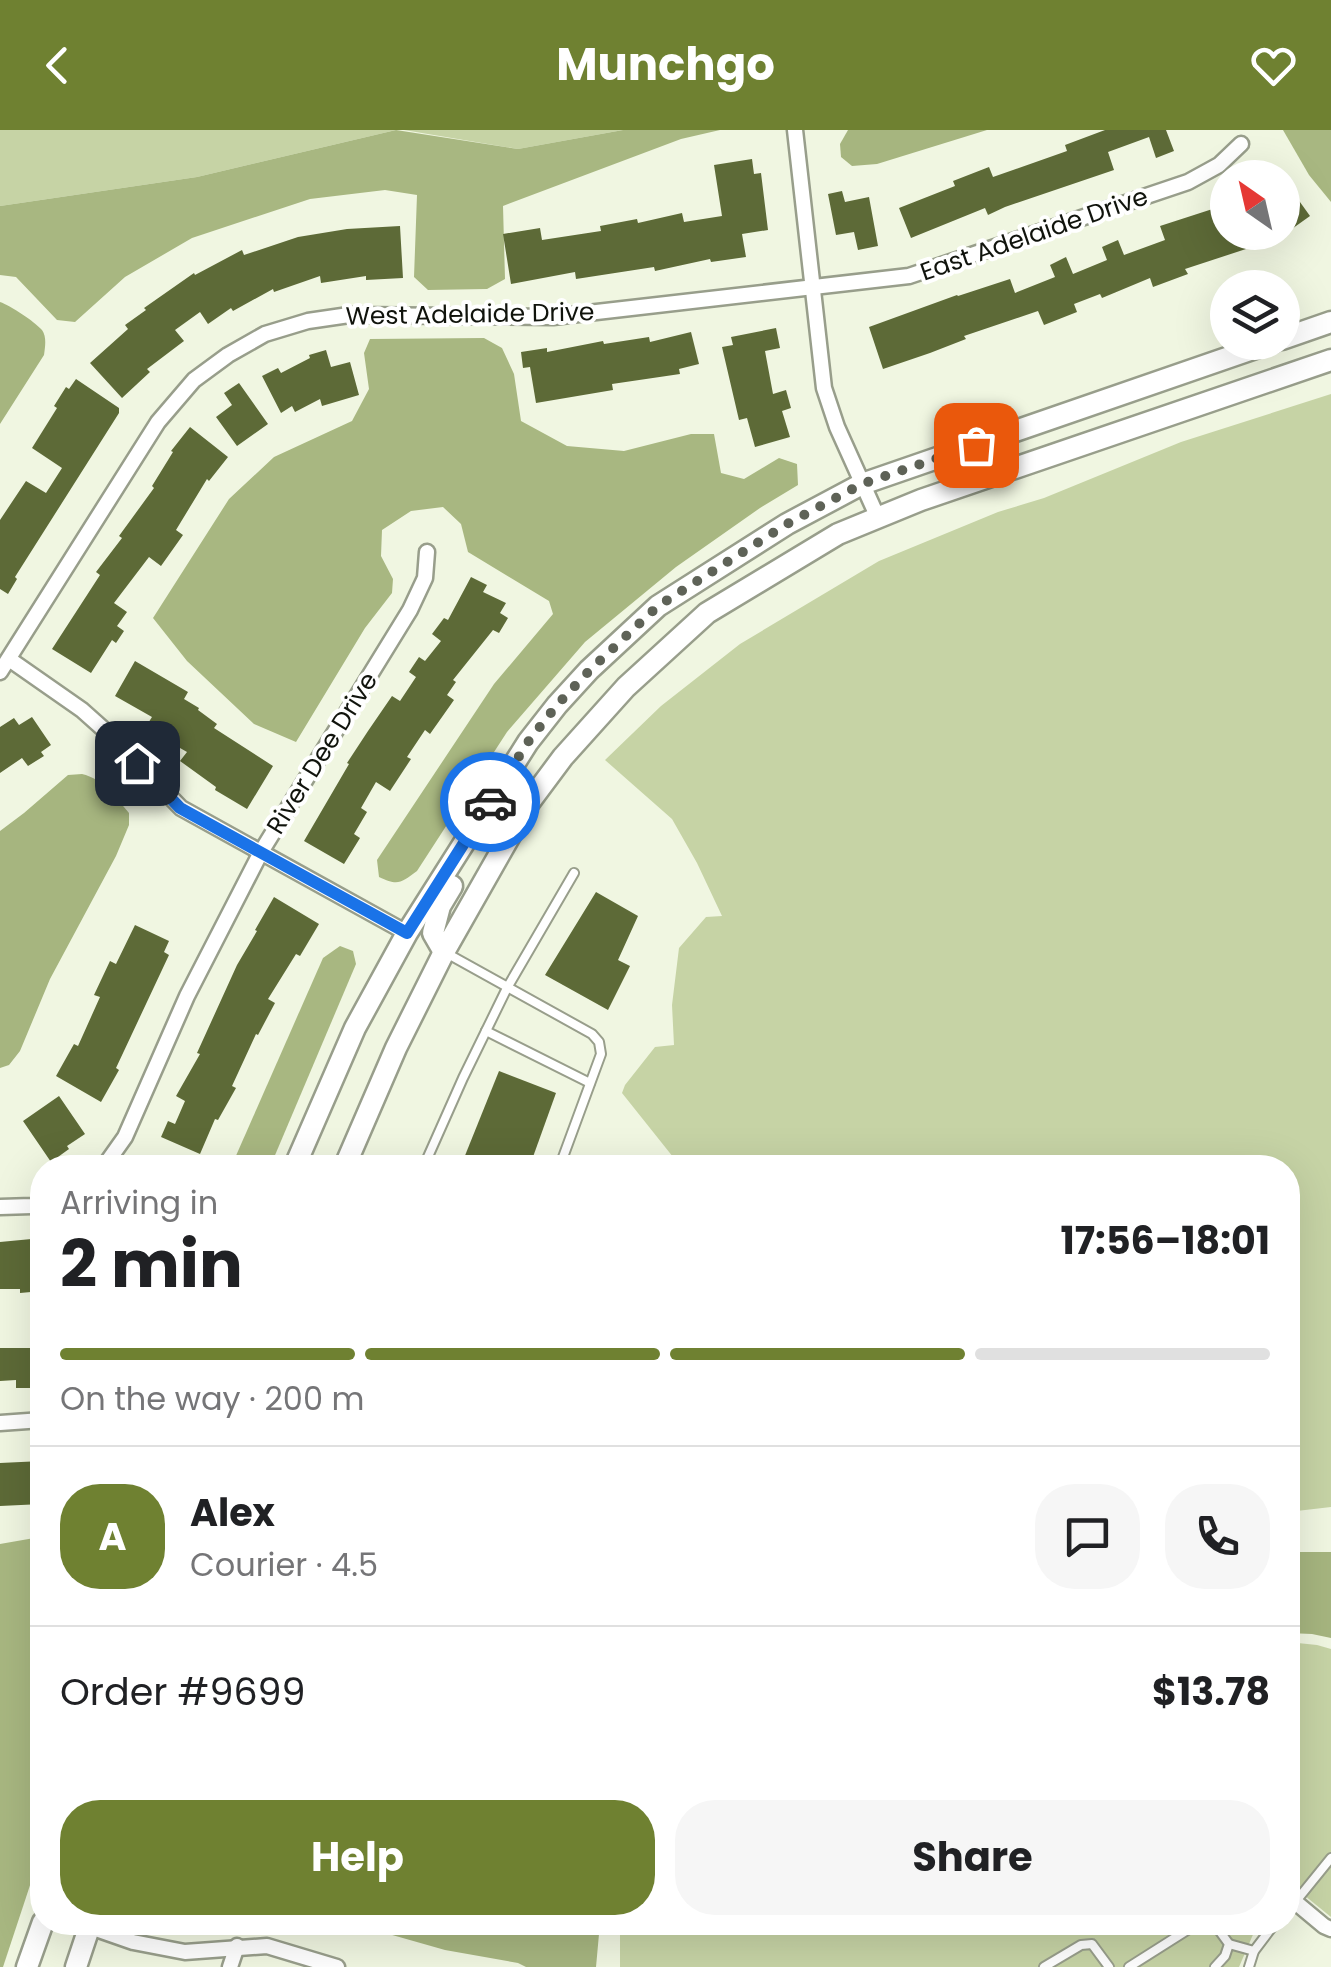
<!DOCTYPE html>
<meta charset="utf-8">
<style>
body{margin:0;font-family:Poppins,sans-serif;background:#f6f6f6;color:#202124;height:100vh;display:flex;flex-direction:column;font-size:38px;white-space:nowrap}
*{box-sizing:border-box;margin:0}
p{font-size:32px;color:#757577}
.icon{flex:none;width:55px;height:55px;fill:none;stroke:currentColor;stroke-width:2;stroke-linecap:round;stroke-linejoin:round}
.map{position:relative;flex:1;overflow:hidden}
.sheet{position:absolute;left:30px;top:1025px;width:1270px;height:780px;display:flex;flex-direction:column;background:#fff;border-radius:40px;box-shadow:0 10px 40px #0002}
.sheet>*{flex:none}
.needle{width:65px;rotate:326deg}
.controls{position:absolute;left:1210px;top:30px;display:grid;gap:20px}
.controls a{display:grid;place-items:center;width:90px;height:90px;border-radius:50%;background:#fff;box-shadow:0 10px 40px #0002;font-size:50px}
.pin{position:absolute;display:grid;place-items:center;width:85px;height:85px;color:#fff;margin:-42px;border-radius:20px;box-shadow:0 5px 15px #0006}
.courier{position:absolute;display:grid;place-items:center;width:100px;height:100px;margin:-50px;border:8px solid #1a73e8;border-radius:50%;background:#fff;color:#222;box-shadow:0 2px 12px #0007}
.summary em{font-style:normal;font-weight:700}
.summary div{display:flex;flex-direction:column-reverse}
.summary{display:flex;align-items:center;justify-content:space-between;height:170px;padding:0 30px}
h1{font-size:65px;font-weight:700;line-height:75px}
.bar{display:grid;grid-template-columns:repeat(4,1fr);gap:15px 10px;align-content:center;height:120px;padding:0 30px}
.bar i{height:12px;border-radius:8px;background:#e0e0e0}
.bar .current{background:#6f8131}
.bar p{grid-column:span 4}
.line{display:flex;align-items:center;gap:25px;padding:0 30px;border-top:2px solid #e0e0e0}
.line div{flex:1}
.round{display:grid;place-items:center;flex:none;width:105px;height:105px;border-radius:40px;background:#f6f6f6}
.cta{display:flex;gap:20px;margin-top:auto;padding:20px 30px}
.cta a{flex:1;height:115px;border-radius:40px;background:#6f8131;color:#fff;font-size:40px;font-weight:700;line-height:115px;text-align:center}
.cta a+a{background:#f6f6f6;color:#202124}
header{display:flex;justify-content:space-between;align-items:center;height:130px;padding:0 30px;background:#6f8131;color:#fff;font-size:45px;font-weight:700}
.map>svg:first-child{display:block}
</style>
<header><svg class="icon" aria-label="back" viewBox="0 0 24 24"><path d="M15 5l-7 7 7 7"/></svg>Munchgo<svg class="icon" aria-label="heart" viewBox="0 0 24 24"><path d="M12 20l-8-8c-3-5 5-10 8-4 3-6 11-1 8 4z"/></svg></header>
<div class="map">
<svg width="1331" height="1837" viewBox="0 0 1331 1837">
<rect width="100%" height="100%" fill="#f0f6e1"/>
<!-- green -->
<g fill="#c6d3a5">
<path d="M0,0H396L197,47L0,76Z"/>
<path d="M404,0H623L518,19Z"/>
<path d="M1331,264V1377L1288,1382V1038L681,1037L622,963L625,955L655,917L674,915L672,875L679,818L706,787L722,786L697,733L672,689L605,630L661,576L740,514L879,431L998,382L1044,368L1181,312Z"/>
<path d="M1288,1512L1317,1515L1331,1519V1787L1288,1752Z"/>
<path d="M620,1793H1258L1239,1837H620Z"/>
</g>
<!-- forest -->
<g fill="#a8b781">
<path d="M396,0L518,19L623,0H720L681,9L503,76L505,149L487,159L428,160L414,147L417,65L385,60L310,69L192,108L125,147L75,192L57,190L16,147L0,145V76L197,47Z"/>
<path d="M1283,0H1331V72L1309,45Z"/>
<path d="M484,208L502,218L514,244L521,291L567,316L624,321L691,304H714L721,343L744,349L779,328L797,334L798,355L760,378L676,437L585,512L507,602L417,741C401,753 398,756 379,747L377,730L494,554L553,484L549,471L468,422L461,394L443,377L411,381L382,400L381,426L393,449L392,463L365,498L296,612L254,594L187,531L153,488L229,369L274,327L352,291L369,259L364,223L370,209Z"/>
<path d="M340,816L353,821L356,834L270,1037H231L323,828Z"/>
<path d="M40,1407L42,1408V1719L3,1837H0V1414Z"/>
</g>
<!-- water -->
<g fill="#a6b57f">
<path d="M848,0H987L877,34L852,36L841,27L840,14Z"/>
<path d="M0,172C11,176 34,191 42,200C47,207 45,217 44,225L0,294Z"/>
<path d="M82,644C103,649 115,666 129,683V695L116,726L50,849L20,921L9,935L0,938V701L24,683L68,645Z"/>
<path d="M1288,1422H1331V1508L1312,1504L1288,1503Z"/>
<path d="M350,1793H600L596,1837H526L518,1833L445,1820Z"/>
</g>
<!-- building -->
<g fill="#5d6a37">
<path d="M1105,0H1166L1174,21L1156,28L1149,7L1108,22L1114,40L1005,77L988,85L985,78L911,108L899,78L955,56L953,51L989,37L993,47L1067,21L1065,15Z"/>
<path d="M752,29L754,44L761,43L768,100L742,104L746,127L711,132L710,129L655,141L654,137L576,149L575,142L511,154L503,104L540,98L542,110L601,101L600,96L637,89L638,93L682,83L684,92L722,86L714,35Z"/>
<path d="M1282,47L1310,86L1282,106Z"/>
<path d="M842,61L845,72L869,67L878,116L858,120L854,102L836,105L828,64Z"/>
<path d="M1228,74V102H1240L1246,119L1185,139L1188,144L1153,157L1150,148L1102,168L1100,164L1074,174L1077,182L1044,195L1038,181L964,206L966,209L930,223L883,239L869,197L957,165L958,166L1010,149L1015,163L1055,147L1050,135L1066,127L1073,144L1107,130L1102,117L1118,110L1124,125L1165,110L1160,96Z"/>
<path d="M400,96L403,148L366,150V146L321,153L320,146L274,162L273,159L233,181L231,178L208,194L200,182L175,200L184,211L147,239L150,242L122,268L90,233L128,199L125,195L146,180L144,178L194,143L195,145L242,120L244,125L298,107L347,99Z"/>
<path d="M776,198L780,218L765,221L773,264L786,260L791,278L782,281L790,307L755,317L747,288L739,290L722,217L733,215L731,207Z"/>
<path d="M691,202L699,234L679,239L680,244L612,254L613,260L536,273L530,237L523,238L521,222L547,218V222L603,211L604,214L649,207L650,212Z"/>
<path d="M326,220L331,237L350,232L359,265L322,276L320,269L295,282L292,276L281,283L262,246L278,238L281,243L310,228L309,225Z"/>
<path d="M76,249L119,278V283L15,447L17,449L8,464L0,459V390L26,351L46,363L62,338L32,318L57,278L54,276L66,257L69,259Z"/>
<path d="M239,253L268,294L237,316L216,287L232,275L224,263Z"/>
<path d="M190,297L228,327L209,351L207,349L176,400L183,405L161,436L149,427L114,473L127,482L117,496L124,501L116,513L112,510L91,543L52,519L100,445L96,442L122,408L119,406L154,358L152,356L173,322L171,321Z"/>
<path d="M471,447L487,455L483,462L506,473L500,483L508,488L499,503L493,500L453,550L456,552L447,565L454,570L430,604L425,600L407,627L411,629L390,661L376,652L361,678L367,682L354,704L360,708L344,734L304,711L349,634L347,633L368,601L392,566L400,571L416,547L409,542L419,527L425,531L441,511L432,504L444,488L448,490Z"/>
<path d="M135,531L188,562L184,569L199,578L198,580L217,594L214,598L273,636L247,679L215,660L216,657L180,631L187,622L145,598L152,587L115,566Z"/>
<path d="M32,587L51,615L41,622L44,626L28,636L22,628L0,643V597L14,588L19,595Z"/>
<path d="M596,762L638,786L618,830L630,836L608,880L545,845Z"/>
<path d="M274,767L319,794L300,826L296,824L268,869L275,873L258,905L256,904L232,956L236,958L218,990L215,989L200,1024L161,1007L168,991L175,994L185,971L176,966L200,924L197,923L237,835L257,801L255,800Z"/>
<path d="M135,795L169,811L164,822L169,825L116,938L119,940L101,972L56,946L74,914L78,916L100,867L94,865L110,831L116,834Z"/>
<path d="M499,941L556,963L529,1038H460Z"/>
<path d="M59,966L85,1004L67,1016L69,1019L51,1032L23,991Z"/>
<path d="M42,1108V1161L20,1163V1159H0V1112Z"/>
<path d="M0,1218H42V1245H34V1258H16V1250L0,1251Z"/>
<path d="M42,1331V1374L0,1376V1333Z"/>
</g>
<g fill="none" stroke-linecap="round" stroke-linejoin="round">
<!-- service casing -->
<g stroke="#989e8b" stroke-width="12">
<g id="service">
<path d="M448,824L592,904L599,912L601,924L559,1038"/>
<path d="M486,901L590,953"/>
<path d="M423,1038L463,948L507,858L574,743"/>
<path d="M1288,1781L1331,1728"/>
<path d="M1213,1792L1229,1814L1225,1826L1215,1837"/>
<path d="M1229,1814L1254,1821"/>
<path d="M1044,1837L1081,1815L1092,1814L1109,1837"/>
<path d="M1129,1837L1200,1792"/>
<path d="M1249,1837L1254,1821L1276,1792"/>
</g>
</g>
<!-- minor casing -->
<g stroke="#989e8b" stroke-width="19">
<g id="minor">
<path d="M795,0L824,258L837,297L878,388"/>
<path d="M9,529L82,580L110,605L181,678L407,803"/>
<path d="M0,542L158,292L194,250L228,225L265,204L308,191L349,185L553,187L909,146L1188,52L1219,35L1241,14"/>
<path d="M103,1038L125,1007L187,866L261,722L410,480L425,448L427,422"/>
<path d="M0,1077L32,1076L42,1073"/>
<path d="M0,1293L42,1290"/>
<path d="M1288,1766L1324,1796L1331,1799"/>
<path d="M90,1797L133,1812L185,1822L267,1816L337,1837"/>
<path d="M230,1837L237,1816"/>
</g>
</g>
<!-- secondary casing -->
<g stroke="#989e8b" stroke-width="25">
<g id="secondary">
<path d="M1282,209L1331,192"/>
<path d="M444,822L433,803L440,776L452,756"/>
<path d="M294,1038L355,898L407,803L528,612L557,575L589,540L658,476L787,394L862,354L1273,212"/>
<path d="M344,1038L396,918L444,822L528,674L563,627L626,557L707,483L838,404L921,370L1331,230"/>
<path d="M27,1837L43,1792"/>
<path d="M76,1837L91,1792"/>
</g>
</g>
<!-- service -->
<use href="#service" stroke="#fff" stroke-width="8"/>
<!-- minor -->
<use href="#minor" stroke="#fff" stroke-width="14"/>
<!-- secondary -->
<use href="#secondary" stroke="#fff" stroke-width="20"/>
</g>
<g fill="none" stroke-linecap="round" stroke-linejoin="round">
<!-- done -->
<path stroke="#5e6257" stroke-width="10" stroke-dasharray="0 18" d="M490,672L528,612L557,575L590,540L658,476L787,394L862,354L976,315"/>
<!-- route -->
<path stroke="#1a73e8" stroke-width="12" d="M137,633L180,678L407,803L490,672"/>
</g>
<g text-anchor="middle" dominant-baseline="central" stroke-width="8" stroke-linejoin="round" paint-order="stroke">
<!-- street labels -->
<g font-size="25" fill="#10130c" stroke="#fff">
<text transform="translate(1034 104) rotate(-19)">East Adelaide Drive</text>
<text transform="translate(470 184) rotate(-1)">West Adelaide Drive</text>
<text transform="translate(322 623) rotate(-58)">River Dee Drive</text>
</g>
</g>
</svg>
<div class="controls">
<a><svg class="needle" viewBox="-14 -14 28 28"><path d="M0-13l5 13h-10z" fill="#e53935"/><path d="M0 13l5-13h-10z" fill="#757577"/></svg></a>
<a><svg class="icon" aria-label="layers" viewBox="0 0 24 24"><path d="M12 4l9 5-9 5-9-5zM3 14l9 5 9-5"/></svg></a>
</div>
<div class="pin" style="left:976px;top:315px;background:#ea580c"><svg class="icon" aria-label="bag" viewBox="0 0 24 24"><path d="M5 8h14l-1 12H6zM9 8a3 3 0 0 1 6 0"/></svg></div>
<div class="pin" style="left:137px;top:633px;background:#1f2937"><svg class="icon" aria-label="home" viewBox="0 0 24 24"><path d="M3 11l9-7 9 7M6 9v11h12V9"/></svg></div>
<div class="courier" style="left:490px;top:672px"><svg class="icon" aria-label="car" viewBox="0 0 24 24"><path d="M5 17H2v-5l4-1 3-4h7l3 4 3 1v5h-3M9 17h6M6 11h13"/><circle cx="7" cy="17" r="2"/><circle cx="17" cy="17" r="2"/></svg></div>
<section class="sheet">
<div class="summary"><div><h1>2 min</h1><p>Arriving in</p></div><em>17:56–18:01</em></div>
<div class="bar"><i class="current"></i><i class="current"></i><i class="current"></i><i></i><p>On the way · 200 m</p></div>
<div class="line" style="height:180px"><b class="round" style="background:#6f8131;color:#fff">A</b><div><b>Alex</b><p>Courier · 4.5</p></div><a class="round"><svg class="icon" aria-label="chat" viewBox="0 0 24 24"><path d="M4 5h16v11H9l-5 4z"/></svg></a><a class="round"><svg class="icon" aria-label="phone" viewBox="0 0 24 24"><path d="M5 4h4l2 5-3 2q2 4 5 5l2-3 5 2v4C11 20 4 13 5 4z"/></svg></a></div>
<div class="line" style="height:130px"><div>Order #9699</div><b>$13.78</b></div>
<div class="cta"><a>Help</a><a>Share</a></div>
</section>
</div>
